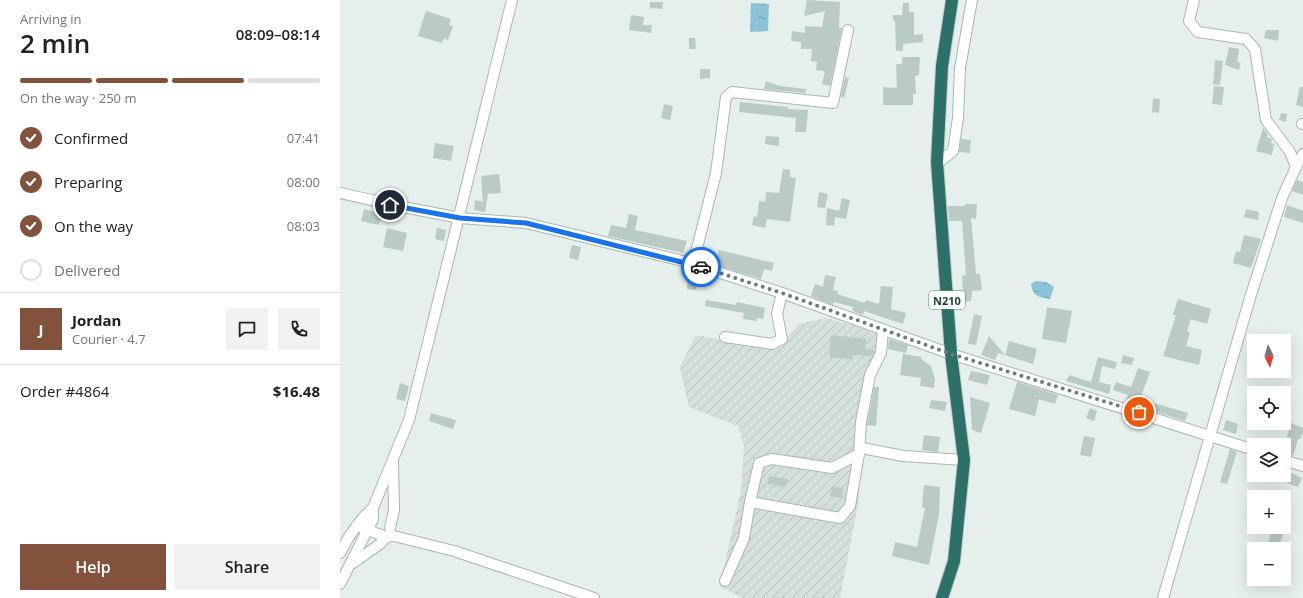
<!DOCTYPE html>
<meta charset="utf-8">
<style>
body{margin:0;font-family:"Open Sans",sans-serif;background:#f2f2f2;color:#202124;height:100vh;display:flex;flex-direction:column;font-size:15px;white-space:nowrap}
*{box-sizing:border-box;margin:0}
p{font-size:13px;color:#757577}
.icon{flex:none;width:22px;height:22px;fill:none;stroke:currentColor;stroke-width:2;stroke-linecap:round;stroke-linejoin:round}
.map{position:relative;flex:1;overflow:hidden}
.panel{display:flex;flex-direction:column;background:#fff;width:340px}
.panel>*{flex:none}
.needle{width:26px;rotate:175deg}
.controls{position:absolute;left:907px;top:334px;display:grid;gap:8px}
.controls a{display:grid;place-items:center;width:44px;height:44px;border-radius:0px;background:#fff;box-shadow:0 4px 16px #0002;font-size:20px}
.pin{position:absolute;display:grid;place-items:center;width:34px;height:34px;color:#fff;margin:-17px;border:2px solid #fff;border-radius:50%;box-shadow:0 1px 4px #0007}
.courier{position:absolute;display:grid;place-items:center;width:40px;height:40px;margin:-20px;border:3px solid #1a73e8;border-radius:50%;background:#fff;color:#222;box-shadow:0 1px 5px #0007}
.head em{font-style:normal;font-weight:600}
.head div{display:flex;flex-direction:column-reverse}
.head{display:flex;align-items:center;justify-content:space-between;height:68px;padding:0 20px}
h1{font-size:26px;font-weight:600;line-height:30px}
.bar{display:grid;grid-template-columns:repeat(4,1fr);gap:6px 4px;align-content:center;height:48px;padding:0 20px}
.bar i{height:5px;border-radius:3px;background:#e0e0e0}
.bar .current{background:#82523c}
.bar p{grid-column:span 4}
.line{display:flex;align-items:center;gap:10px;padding:0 20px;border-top:1px solid #e0e0e0}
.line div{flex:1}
.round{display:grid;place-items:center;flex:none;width:42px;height:42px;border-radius:0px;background:#f2f2f2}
ol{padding:0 20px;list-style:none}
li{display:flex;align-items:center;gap:12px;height:44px}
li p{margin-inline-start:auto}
li .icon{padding:4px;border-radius:50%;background:#82523c;color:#fff;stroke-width:4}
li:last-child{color:#757577}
li i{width:22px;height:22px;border:2px solid #e0e0e0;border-radius:50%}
.cta{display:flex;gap:8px;margin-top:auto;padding:8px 20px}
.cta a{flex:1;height:46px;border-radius:0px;background:#82523c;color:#fff;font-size:16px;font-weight:600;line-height:46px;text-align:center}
.cta a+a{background:#f2f2f2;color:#202124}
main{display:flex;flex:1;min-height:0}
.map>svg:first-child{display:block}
</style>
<main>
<section class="panel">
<div class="head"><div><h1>2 min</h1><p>Arriving in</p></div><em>08:09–08:14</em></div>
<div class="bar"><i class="current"></i><i class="current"></i><i class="current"></i><i></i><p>On the way · 250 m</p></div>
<ol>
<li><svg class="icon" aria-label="check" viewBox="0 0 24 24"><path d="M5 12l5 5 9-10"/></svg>Confirmed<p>07:41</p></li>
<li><svg class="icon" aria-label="check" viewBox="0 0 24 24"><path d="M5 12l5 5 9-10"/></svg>Preparing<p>08:00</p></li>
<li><svg class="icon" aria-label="check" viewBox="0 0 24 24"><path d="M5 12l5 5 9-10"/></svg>On the way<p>08:03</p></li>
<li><i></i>Delivered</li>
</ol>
<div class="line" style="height:72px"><b class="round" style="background:#82523c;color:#fff">J</b><div><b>Jordan</b><p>Courier · 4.7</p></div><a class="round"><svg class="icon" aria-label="chat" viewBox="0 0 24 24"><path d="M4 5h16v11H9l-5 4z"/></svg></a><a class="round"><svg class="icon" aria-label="phone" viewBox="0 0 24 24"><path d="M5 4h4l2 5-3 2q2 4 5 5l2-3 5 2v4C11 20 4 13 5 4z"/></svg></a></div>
<div class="line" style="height:52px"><div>Order #4864</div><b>$16.48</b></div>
<div class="cta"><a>Help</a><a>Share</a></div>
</section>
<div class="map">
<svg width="963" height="598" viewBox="0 0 963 598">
<defs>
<pattern id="industrial-furrows" width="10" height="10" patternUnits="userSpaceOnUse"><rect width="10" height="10" fill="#d3dfda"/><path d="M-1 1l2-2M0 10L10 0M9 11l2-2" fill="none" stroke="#b5c1bc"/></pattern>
<pattern id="water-ripples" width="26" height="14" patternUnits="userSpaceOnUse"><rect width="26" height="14" fill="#8bc4d6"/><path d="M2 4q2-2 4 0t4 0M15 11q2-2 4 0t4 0" fill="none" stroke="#71a1af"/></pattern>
</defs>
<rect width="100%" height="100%" fill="#e5efeb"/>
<!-- industrial -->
<path fill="url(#industrial-furrows)" d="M486,318L521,328L540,336L535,358L527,367L518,425L519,499L500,598H402L380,586L401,490L404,446L398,426L349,407L340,367L356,335L400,344L438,347L459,324Z"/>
<!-- water -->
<g fill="url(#water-ripples)">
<path d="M411,3L429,4L428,31L410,32Z"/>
<path d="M696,281L706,282L714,287L710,299C699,297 693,297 691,284Z"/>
</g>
<!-- building -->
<g fill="#bacac5">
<path d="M467,0L500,2L499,28H502L490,86L482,84L485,71L476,70L477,62L471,61L472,49H461V42L451,41L452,31L465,33V26L482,27L485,11L464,16Z"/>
<path d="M310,2H323L322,9L310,8Z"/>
<path d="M563,3H569V12H574V35L583,34V42L563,44V51H556L555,21H553V15H562Z"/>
<path d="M86,11L111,19L109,25L113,26L108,40L104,38L102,43L78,36Z"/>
<path d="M291,15L304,17L303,25H312L311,33L289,30Z"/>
<path d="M926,30H939L938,41L924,38Z"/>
<path d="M349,38H355L356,49H349Z"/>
<path d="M889,47L899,49L897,62L901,63L899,70L885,65Z"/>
<path d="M562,57H580L579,75L575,76L576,94H573V105H543V87L557,88L556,64H562Z"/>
<path d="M875,60L883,61L880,85L873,84Z"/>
<path d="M360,69H370V78L360,79Z"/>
<path d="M505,77L509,78L504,98L501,97Z"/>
<path d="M426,81L440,86L466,89L465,93L424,89Z"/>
<path d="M874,86L884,87L882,105L872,104Z"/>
<path d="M960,87H963V107L956,105Z"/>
<path d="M813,98L820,99L819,113L812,112Z"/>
<path d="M400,102L448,107V109L468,110L466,132H455L456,118L399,112Z"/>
<path d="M324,104L333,106L330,120L321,118Z"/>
<path d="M941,113L947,114L946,122L939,120Z"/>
<path d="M923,128L928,134L927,137L932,139L931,143L934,144L932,155L916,151Z"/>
<path d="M426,136L439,137V146L425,144Z"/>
<path d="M621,139L631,140L630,153L619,152Z"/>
<path d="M95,143L114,146L111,161L93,158Z"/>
<path d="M443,169L450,170V177L456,178L450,222L427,219L425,228L412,225L414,216L417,217L419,201L425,202L426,192L439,193Z"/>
<path d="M159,174L161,193L148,194L145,212L134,210L135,200L143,202L141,176Z"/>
<path d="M957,180L963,182V195L952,191Z"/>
<path d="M479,192L488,194L485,208L477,207Z"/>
<path d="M502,198L510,200L506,219L495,217L494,226L486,225L487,208L499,211Z"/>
<path d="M625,204H637L636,219L631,218L636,274H640L642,290L632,291L631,301L618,302V292L623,291L622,276L626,275L622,221H609L608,206H625Z"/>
<path d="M947,205L963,211V223L944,217Z"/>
<path d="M24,209L42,214L39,225L21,221Z"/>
<path d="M906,209L919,212L918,220L904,217Z"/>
<path d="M289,214L298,216L295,230L347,241L343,253L268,236L271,225L286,228Z"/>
<path d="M47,228L67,233L63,251L43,247Z"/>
<path d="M97,228L106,230L104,241L95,239Z"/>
<path d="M904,235L921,239L911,268L893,263L896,251L900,252Z"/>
<path d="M232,245L241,247L238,260L229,258Z"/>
<path d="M379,250L434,263L432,271L424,269L421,279L376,265Z"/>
<path d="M348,273L357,274L356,290L347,289Z"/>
<path d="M485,275L496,277L493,290L498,291L497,294L525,303L526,300L539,304L541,286L553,287L551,309L566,313L563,324L524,311L523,315L515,312L512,310L513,307L494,302L493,305L471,296L475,284L483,287Z"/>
<path d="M838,299L871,309L867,324L851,319L847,331L850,332L846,346L862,350L859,365L823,356L836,315H833Z"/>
<path d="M366,300L396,305L397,302L425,308L423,319L417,318V321L403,319L404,313L365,306Z"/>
<path d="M707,307L732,311L726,343L702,339Z"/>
<path d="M634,314L642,316L636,345L628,344Z"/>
<path d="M491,335L526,339L525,349L534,350V353L532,356L512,355V359L489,357Z"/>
<path d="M649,336L665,355L669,341L697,349L693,364L658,353L655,360L641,355Z"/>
<path d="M549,339L568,345L566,353L548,349Z"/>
<path d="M563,354L582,357L581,359L591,366L595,379L594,388L580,386L581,378L560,375Z"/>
<path d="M783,355L794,358L792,365L781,363Z"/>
<path d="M758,357L777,362L775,369L762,366L759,382L771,385L769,394L726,381L729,375L751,382Z"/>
<path d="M798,368L810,372L800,399L848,413L845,421L786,402L788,395L773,390L776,382L791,387Z"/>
<path d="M631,371L650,375L647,385L628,380Z"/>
<path d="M677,382L718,395L715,404L699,399L695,416L669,409Z"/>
<path d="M60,383L69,386L65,401L56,399Z"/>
<path d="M534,387H539L536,426L527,425Z"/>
<path d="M630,397L650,403L641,433L632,430Z"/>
<path d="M591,400L607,402L605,411L589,408Z"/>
<path d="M750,408L757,411L754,421L746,418Z"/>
<path d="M91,413L116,420L113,429L89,421Z"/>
<path d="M886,420L898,424L896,434L883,430Z"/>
<path d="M951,423L963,428V432L960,439H958L953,456L944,453V447Z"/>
<path d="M584,435L600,437L598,452L582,450Z"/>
<path d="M744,436L755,438L751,457L740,455Z"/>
<path d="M890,449L897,452L887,484L880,482Z"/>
<path d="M951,473L962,478L958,487L947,483Z"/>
<path d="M429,476L448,479L446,487L428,484Z"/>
<path d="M584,485L600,487L599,514L589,565L552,556L555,542L577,547L585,508L582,507Z"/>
<path d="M492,486L503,488L502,498L490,496Z"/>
<path d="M933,527H945L938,549H926Z"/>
</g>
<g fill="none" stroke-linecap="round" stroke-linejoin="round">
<!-- minor casing -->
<g stroke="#a7b8b3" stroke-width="12">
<g id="minor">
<path d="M962,124H963"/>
<path d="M597,164L613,151L618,118L620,68L632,0"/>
<path d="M956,167L963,154"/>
<path d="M0,193L63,207L120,218L186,223L347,262L442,293L611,354L914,450"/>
<path d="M353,264L376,173L386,97L392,92L493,103L508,30"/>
<path d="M385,337L432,344L442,339L437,314L442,293"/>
<path d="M522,448L563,456L624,460"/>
<path d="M519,454L510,506L500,518L410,502L419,463L432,459L492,468L519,454L521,422L530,375L541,353L543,329"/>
<path d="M944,460L963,466"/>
<path d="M18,526L46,537L54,536L114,551L254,598"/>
<path d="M50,528L54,510L53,463"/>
<path d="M0,553C8,537 19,520 33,508L69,420L172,0"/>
<path d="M13,563L40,544L46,537"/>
<path d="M385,581L404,538L410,502"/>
<path d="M0,584L33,519V508"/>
<path d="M823,598L910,298L942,198L956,167L950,152L926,120L915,49L906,39L858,32L849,21L854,0"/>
</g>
</g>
<!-- highway casing -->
<g stroke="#c1cac8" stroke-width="14">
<path id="highway" d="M602,598L614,561L624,460L611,354L597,162L602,66L612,0"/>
</g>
<!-- minor -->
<use href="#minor" stroke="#fff" stroke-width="10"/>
<!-- highway -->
<use href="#highway" stroke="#2d7068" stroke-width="12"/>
</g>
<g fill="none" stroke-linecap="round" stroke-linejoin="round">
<!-- done -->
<path stroke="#677f79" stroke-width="4" stroke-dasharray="0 7.2" d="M361,267L442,293L611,354L799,412"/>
<!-- route -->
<path stroke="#1a73e8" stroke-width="5" d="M50,205L120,218L186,223L361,267"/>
</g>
<g text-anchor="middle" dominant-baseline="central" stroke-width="3" stroke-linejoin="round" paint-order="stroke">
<!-- shield labels -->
<rect fill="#f6fbf9" stroke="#627a75" stroke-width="1" x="589" y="291" width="36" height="18" rx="3"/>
<g font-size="11" font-weight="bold" fill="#23423c">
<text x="607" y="300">N210</text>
</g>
</g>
</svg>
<div class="controls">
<a><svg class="needle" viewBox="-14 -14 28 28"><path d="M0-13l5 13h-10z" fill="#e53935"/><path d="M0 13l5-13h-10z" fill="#757577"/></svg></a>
<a><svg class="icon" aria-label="locate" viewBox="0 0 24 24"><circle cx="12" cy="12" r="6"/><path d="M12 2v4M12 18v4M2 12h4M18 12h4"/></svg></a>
<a><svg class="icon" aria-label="layers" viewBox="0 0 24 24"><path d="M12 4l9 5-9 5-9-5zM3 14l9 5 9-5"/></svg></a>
<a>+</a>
<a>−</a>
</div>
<div class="pin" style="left:799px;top:412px;background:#ea580c"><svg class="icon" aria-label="bag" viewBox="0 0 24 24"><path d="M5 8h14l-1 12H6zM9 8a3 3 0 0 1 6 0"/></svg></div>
<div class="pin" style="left:50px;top:205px;background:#1f2937"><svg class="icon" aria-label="home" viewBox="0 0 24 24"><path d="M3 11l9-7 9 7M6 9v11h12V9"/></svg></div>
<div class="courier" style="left:361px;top:267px"><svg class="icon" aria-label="car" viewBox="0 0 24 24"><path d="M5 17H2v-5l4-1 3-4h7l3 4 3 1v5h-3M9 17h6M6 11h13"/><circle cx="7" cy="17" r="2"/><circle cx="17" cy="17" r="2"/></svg></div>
</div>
</main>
